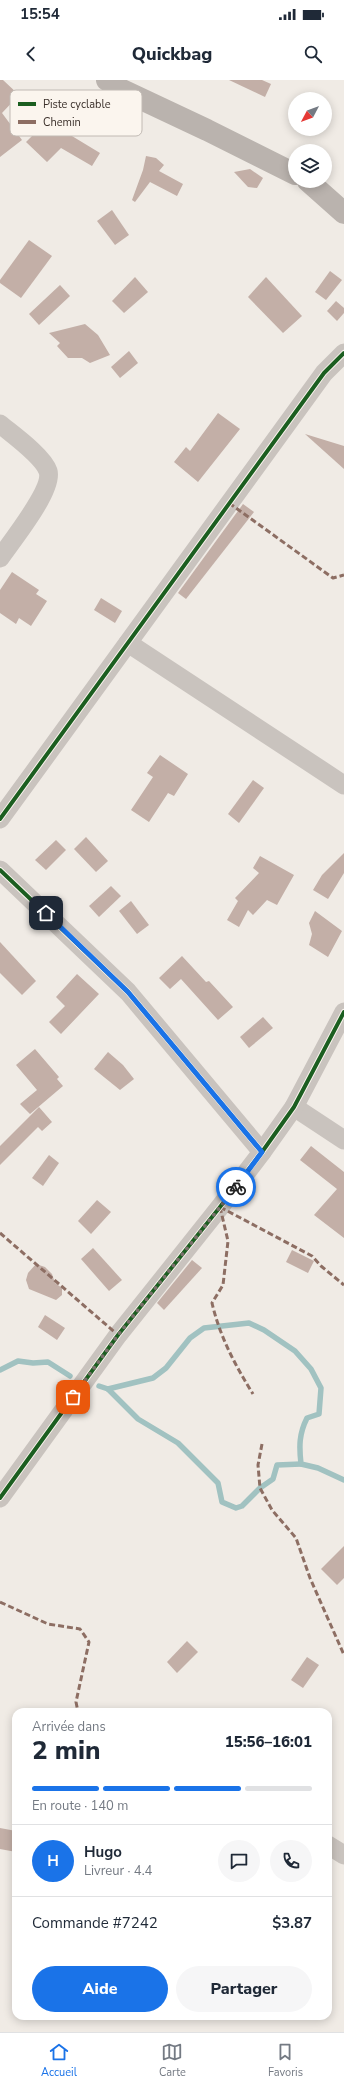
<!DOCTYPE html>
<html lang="fr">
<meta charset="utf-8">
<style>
body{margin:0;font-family:"Nunito Sans",sans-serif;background:#f6f6f7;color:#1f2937;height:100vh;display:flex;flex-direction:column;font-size:15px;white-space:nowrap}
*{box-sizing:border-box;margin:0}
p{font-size:13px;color:#747a83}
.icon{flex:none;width:22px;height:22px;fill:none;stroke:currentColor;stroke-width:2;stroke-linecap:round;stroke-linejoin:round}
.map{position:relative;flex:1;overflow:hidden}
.drawer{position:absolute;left:12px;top:1628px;width:320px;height:312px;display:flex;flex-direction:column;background:#fff;border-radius:12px;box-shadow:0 2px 10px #0003}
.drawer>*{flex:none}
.needle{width:26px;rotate:229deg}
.controls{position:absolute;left:288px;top:12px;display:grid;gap:8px}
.controls a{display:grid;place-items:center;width:44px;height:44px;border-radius:50%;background:#fff;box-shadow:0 2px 10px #0003;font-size:20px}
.pin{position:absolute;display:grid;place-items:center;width:34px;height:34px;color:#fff;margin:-17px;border-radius:8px;box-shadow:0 2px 6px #0006}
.courier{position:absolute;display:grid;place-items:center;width:40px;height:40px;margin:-20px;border:3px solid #1a73e8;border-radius:50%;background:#fff;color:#222;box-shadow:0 1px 5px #0007}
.headline em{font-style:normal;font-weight:800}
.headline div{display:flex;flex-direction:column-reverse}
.headline{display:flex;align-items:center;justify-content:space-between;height:68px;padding:0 20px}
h1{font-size:26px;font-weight:800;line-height:30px}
.bar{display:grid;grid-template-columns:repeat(4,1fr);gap:6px 4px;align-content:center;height:48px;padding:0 20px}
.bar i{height:5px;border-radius:3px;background:#e0e1e3}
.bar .active{background:#1a73e8}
.bar p{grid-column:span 4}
.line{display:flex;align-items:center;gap:10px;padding:0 20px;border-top:1px solid #e0e1e3}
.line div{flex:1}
.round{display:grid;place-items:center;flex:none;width:42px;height:42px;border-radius:21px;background:#f6f6f7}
.button{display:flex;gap:8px;margin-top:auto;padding:8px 20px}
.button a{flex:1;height:46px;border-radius:24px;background:#1a73e8;color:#fff;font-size:16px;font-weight:800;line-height:46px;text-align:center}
.button a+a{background:#f6f6f7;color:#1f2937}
.status{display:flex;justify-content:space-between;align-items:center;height:28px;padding:0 20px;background:#fff;direction:ltr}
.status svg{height:11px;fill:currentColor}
header{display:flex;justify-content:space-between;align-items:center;height:52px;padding:0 20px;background:#fff;font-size:18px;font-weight:800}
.tabs{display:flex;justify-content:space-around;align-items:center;height:56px;border-top:1px solid #e0e1e3;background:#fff;font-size:11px;color:#747a83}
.tabs a{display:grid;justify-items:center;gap:2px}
.tabs .active{color:#1a73e8}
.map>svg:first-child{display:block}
</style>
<div class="status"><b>15:54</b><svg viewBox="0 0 49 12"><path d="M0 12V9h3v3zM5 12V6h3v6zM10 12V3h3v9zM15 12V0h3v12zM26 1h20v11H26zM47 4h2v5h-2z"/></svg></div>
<header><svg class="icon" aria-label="back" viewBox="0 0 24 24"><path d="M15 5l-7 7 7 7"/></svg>Quickbag<svg class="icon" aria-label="search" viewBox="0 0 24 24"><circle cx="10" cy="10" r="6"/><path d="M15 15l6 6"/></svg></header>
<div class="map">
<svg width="344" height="1952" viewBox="0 0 344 1952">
<rect width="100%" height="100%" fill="#f0ebe5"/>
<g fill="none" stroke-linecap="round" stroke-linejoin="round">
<!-- stream -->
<g stroke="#a1c2c1" stroke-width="5.5">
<path d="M0,1290L18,1281L33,1283L48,1282L70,1296"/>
<path d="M99,1306L108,1309L138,1339L178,1363L218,1403L222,1422L236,1428L242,1426L260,1408L273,1399L277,1385L301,1384"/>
<path d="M108,1309L153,1298L166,1288L190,1258L204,1248L249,1243L264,1250L295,1271L311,1289L321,1308L319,1334L307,1338C299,1354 299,1366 301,1384L318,1388L344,1400"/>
</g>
</g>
<!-- building -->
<g fill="#c3afa7">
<path d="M0,0H3L19,15L2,33L22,60L0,77Z"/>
<path d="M229,0H262L271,4L265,17Z"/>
<path d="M49,34L70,49L67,53L100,73L92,86L61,68L47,82L26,62L38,50Z"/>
<path d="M146,76L156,78L164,85L159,91L183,104L177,116L150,102L135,122L132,120L143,90Z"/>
<path d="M250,89L263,98L257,108L248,107L234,92Z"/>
<path d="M112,130L129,155L115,165L97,141Z"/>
<path d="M29,160L52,176L21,218L0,203V200Z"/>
<path d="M330,191L342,200L326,220L315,212Z"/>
<path d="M135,197L148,212L124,233L112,221Z"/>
<path d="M266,197L302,236L283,253L248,217Z"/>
<path d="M60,205L70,216L39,245L29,234Z"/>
<path d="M336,221L344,228V233L337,241L327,231Z"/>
<path d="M85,244L98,255L110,275L90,283L82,278H68L57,266L60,263L49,253Z"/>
<path d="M129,271L138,283L120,298L111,287Z"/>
<path d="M218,333L240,349L198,402L174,382L186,367L190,371Z"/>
<path d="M305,354L344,366V389Z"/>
<path d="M243,424L254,432L186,519L178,513Z"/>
<path d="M12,492L39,510L36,514L47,521L31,546L19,538L16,544L0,533V510Z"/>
<path d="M101,518L122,531L115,543L94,530Z"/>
<path d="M160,675L188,694L174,716L168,713L149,742L131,730L153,697L147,693Z"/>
<path d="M253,700L264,708L239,743L228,734Z"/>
<path d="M86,757L108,781L96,792L74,769Z"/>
<path d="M56,760L66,770L46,790L35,780Z"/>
<path d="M344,773V793L328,819L313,810L322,795Z"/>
<path d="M260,776L294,795L277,825L267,820L253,835L248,830L239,847L227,840L238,821L235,818L259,793L253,788Z"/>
<path d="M111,806L121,816L99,837L89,826Z"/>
<path d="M131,821L149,845L137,854L119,831Z"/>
<path d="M315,831L342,851L328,877L309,865L312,854L309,843Z"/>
<path d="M0,862L36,901L22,915L0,893Z"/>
<path d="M182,876L206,902L209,901L233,927L218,940L181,899L170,909L159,898Z"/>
<path d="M77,894L99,914L61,954L49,942L65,926L56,917Z"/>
<path d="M263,937L273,948L249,968L240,957Z"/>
<path d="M35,969L59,997L57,999L63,1006L30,1034L20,1024L37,1010L16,985Z"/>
<path d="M108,972L123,985L134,999L120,1010L94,989Z"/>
<path d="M39,1027L52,1042L42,1051L38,1047L0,1085V1066Z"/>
<path d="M311,1066L344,1092V1158L314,1135L337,1109L300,1080Z"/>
<path d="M49,1075L59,1083L43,1106L32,1098Z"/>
<path d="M97,1120L111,1132L91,1154L78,1141Z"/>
<path d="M93,1168L122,1200L109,1211L81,1179Z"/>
<path d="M292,1170L314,1181L308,1193L286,1182Z"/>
<path d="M192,1180L202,1188L164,1230L157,1223Z"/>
<path d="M36,1184L45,1187L52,1194L55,1203L62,1208V1215L56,1220L29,1209L26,1200L28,1193Z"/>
<path d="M45,1235L65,1248L57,1260L38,1247Z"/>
<path d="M344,1466V1498L337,1505L321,1489Z"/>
<path d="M187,1561L198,1572L177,1593L167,1582Z"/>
<path d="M307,1577L319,1585L303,1608L291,1600Z"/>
<path d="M0,1748L16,1751V1772L0,1769Z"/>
</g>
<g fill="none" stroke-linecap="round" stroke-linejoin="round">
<!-- street -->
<g stroke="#c9c3be" stroke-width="19">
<path d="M0,344C12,354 43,376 48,391C54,409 11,462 0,478"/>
<path d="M128,563L344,705"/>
<path d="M0,739L324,293L344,273"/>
<path d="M0,790L128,912L262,1072"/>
<path d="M294,1027L344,1060"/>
<path d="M0,1418L118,1255L220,1127L262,1072L294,1027L344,932"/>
<path d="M328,1765L344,1775"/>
</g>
<!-- secondary -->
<g stroke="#bab3ae" stroke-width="22">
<path d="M107,0L120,9L207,50L295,94"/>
<path d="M308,101L344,133"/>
</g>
<!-- quiet -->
<g stroke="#8d6e63" stroke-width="3" stroke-dasharray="6 3" stroke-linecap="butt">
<path d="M229,423L333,498L344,495"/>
<path d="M220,1127L228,1161L223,1205L212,1223C220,1257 235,1285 253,1314"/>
<path d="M220,1127L312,1176L321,1186L344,1205"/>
<path d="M0,1153L118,1255"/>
<path d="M262,1364L258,1385L260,1408L272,1430L296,1458L310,1498L344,1575"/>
<path d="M0,1522L48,1544L80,1549L89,1562L76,1622L78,1632"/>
</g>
<!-- cycleway casing -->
<g stroke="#fbf5ee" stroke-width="6">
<g id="cycleway">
<path d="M0,739L324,293L344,273"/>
<path d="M0,790L128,912L262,1072"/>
<path d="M0,1418L118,1255L220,1127L262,1072L294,1027L344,932"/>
</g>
</g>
<!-- cycleway -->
<use href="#cycleway" stroke="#1b5e20" stroke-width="4"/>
</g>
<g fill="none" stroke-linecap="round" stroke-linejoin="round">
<!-- done -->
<path stroke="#7a716c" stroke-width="4" stroke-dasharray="0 7.2" d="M73,1317L118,1255L236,1107"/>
<!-- route -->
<path stroke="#1a73e8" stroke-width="5" d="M46,833L128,912L262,1072L236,1107"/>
</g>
<!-- legend -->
<rect x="10" y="10" width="132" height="46" rx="6" fill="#fbf5ee" stroke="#c1bab4" stroke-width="1"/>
<rect x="18" y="22" width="18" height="4" fill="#1b5e20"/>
<rect x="18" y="40" width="18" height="4" fill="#8d6e63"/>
<g font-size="11" fill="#3b302b">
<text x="43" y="28">Piste cyclable</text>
<text x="43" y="46">Chemin</text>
</g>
</svg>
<div class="controls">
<a><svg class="needle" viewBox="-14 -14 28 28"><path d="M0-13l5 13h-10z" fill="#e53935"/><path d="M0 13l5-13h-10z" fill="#747a83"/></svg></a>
<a><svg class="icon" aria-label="layers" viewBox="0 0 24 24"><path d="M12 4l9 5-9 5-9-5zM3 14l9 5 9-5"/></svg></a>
</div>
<div class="pin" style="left:73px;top:1317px;background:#ea580c"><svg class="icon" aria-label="bag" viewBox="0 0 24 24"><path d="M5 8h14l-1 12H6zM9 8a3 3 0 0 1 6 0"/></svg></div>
<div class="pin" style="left:46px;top:833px;background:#1f2937"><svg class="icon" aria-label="home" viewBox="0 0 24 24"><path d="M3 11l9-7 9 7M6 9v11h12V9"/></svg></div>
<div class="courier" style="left:236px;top:1107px"><svg class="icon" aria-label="bike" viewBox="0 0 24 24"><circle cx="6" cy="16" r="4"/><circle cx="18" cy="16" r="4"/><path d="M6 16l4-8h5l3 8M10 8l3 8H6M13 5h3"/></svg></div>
<section class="drawer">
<div class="headline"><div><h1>2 min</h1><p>Arrivée dans</p></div><em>15:56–16:01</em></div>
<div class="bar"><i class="active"></i><i class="active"></i><i class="active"></i><i></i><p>En route · 140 m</p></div>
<div class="line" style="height:72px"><b class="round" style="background:#1a73e8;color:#fff">H</b><div><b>Hugo</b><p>Livreur · 4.4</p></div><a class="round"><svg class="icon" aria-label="chat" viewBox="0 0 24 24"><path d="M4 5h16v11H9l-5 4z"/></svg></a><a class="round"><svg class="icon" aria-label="phone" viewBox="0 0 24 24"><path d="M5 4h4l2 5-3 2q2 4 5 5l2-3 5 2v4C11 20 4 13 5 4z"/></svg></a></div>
<div class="line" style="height:52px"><div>Commande #7242</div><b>$3.87</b></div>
<div class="button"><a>Aide</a><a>Partager</a></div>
</section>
</div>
<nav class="tabs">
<a class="active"><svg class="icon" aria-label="home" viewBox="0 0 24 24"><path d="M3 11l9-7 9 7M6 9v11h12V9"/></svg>Accueil</a>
<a><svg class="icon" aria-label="map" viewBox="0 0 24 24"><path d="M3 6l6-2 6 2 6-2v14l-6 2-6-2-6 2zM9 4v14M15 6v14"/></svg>Carte</a>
<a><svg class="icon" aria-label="saved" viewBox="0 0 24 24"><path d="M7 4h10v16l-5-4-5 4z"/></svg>Favoris</a>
</nav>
